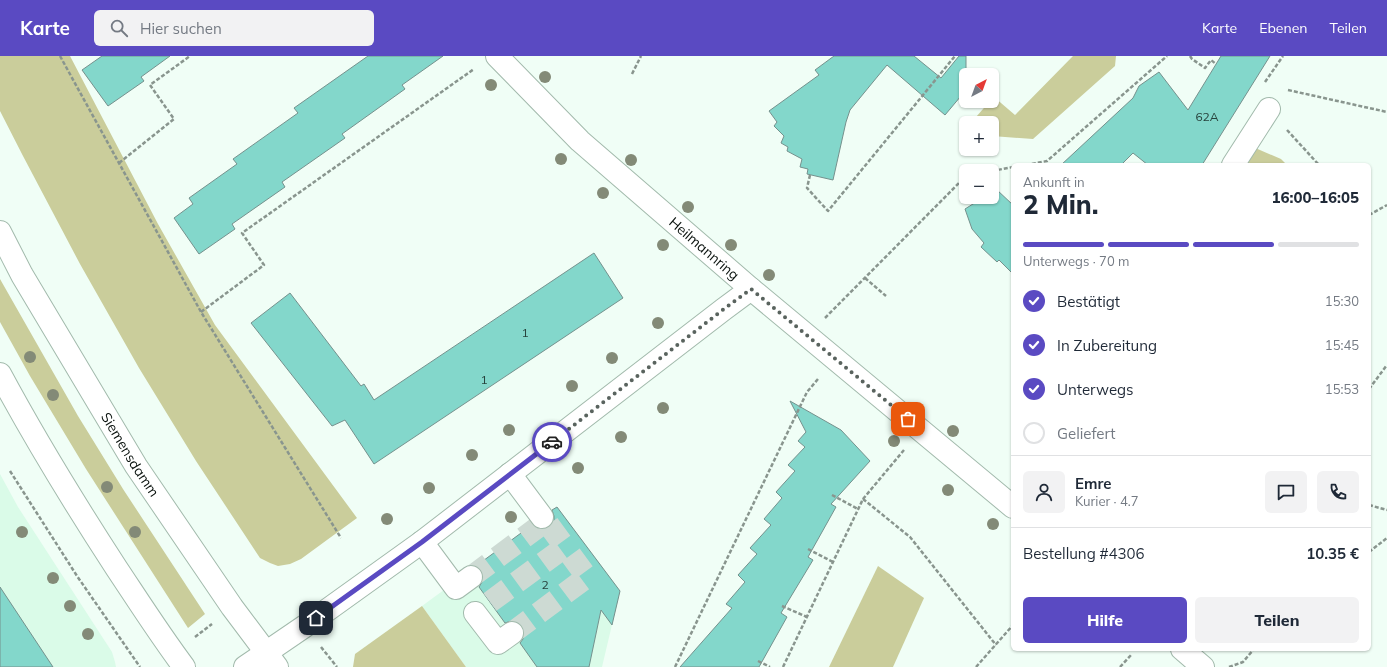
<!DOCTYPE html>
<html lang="de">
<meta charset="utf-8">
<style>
body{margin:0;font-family:Mulish,sans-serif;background:#f2f2f3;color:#1f2937;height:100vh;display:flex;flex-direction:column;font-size:15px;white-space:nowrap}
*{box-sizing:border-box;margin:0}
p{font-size:13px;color:#747a83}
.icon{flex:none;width:22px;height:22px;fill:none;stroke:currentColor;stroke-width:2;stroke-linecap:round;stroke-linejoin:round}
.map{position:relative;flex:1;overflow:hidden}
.drawer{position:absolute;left:1011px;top:107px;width:360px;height:488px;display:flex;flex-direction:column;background:#fff;border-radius:6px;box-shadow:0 1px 3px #0004}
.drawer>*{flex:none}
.needle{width:26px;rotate:41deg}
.buttons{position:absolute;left:959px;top:12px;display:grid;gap:8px}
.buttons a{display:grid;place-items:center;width:40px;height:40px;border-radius:6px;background:#fff;box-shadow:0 1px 3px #0004;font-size:20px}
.pin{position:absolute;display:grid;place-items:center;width:34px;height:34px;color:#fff;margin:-17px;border-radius:8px;box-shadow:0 2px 6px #0006}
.courier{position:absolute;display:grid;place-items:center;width:40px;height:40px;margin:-20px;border:3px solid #5a4ac2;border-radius:50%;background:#fff;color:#222;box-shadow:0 1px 5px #0007}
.summary em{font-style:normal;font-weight:800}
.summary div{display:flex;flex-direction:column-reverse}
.summary{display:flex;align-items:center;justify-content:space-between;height:68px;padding:0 12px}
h1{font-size:26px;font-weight:800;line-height:30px}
.bar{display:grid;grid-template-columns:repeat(4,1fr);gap:6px 4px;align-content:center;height:48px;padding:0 12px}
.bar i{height:5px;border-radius:3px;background:#e0e1e3}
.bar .on{background:#5a4ac2}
.bar p{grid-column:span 4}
.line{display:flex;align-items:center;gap:10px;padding:0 12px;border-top:1px solid #e0e1e3}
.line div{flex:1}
.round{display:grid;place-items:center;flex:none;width:42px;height:42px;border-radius:6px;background:#f2f2f3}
ol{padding:0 12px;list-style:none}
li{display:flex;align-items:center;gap:12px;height:44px}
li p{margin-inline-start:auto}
li .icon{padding:4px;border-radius:50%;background:#5a4ac2;color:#fff;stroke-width:4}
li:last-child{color:#747a83}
li i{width:22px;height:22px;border:2px solid #e0e1e3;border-radius:50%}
.action{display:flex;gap:8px;margin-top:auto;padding:8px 12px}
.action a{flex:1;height:46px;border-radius:6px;background:#5a4ac2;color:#fff;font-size:16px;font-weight:800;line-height:46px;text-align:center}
.action a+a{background:#f2f2f3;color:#1f2937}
header{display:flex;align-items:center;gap:24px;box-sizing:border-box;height:56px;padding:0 20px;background:#5a4ac2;color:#fff}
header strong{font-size:19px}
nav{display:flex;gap:22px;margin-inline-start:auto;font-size:14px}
.search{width:280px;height:36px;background:#f2f2f3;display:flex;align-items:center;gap:10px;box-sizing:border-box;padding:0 14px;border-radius:6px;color:#747a83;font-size:15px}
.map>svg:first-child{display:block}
</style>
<header>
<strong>Karte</strong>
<div class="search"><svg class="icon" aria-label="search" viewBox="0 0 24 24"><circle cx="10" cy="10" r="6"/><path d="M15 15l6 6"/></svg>Hier suchen</div>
<nav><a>Karte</a><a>Ebenen</a><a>Teilen</a></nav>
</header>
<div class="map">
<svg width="1387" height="611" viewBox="0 0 1387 611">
<rect width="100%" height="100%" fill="#f0fef6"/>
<!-- built -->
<g fill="#dafbe8">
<path d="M0,418L18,451L112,596L115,606L116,611H0Z"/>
<path d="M557,451L620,535L602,611H466L422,550Z"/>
</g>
<!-- green -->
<g fill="#cacd9b">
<path d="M0,0H70L158,168L215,269L357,462L301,503L290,508L278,510L270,507L260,502L196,405L139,312L80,208L23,100L0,55Z"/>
<path d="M1073,0H1116L1115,10L1033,83L992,80V67H979L976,61L990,45H992L994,41L1015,59Z"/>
<path d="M1253,91L1281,103L1287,109H1242Z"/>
<path d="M0,223L78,360L123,433L205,558L188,572L86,413L30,320L0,266Z"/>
<path d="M878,510L924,542L893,611H829Z"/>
<path d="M422,550L466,611H353L355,598Z"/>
</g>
<!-- building -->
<g fill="#83d7cb" stroke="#75918d">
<path d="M102,0H170L141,21L144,25L108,50L82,14Z"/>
<path d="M368,0H443L402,29L405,33L342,78L345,82L282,126L285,131L232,168L235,173L199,198L174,162L193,148L189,142L237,108L233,103L298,57L294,52Z"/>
<path d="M834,0H914L941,22L959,0H966V34L945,59L887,9L850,54L846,66L833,124L807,118L808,113L800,111L802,103L787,95L788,91L781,87L784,80L774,70L777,66L769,55L819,19L815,14Z"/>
<path d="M1221,0H1270L1202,109H1148L1133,97L1121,109H1061L1133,42L1139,30L1159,16L1188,54Z"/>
<path d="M996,133L1013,149V218L999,204L997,206L981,191L984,187L972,173L965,153L984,141H992V135Z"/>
<path d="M594,197L623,242L374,408L345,364L332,370L251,267L290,237L361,330L364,328L374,344Z"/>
<path d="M790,345L841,374L870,405L831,448L836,451L808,501L813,504L781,557L787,561L759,611H680L732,552L726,548L745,526L738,519L757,498L750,492L771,469L764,463L782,442L776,436L795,415L788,409L805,391L798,385L806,376Z"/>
<path d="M557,451L620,535L612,569L601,554L589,611H537L520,587L523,583L524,576L522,570L517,566L511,565L505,567L479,531L482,526L483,520L481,514L476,510L532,469L537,473H543L549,471L554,466V460L552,454Z"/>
<path d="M0,531L53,611H0Z"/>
</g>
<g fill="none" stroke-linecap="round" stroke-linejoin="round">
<!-- minor-tunnel -->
<g stroke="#cddad3" stroke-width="22" stroke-dasharray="22 11" stroke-linecap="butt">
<path d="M471,521L546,465L542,461"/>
<path d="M490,546L565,491L546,465"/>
<path d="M512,577L587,521L565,491"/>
</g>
<!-- minor casing -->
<g stroke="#a2baac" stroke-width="24">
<g id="minor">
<path id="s1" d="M497,0L580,85L751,233L1013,451"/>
<path d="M1233,109L1269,53"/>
<path d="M510,418L542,461"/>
<path d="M422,486L456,532L471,521"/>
<path d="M475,557L498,587L512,577"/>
<path d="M1182,593L1203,611"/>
<path d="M245,611L305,570L422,486L724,253L751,233"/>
</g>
</g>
<!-- major casing -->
<g stroke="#a2baac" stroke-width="24">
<g id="major">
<path id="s2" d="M0,176L22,219L136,410L232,551L277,611"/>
<path d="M0,318C36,385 76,450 117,513C139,546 160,579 184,611"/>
</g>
</g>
<!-- path -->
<g stroke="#89958e" stroke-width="2.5" stroke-dasharray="4 2" stroke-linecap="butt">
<path d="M60,0L201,256L341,482"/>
<path d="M1190,0L1192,3L1205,12L1211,4L1216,8"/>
<path d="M632,18L641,0"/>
<path d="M1265,26L1283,0"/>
<path d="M1288,34L1387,56"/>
<path d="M1287,74L1319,109"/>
<path d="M119,107L174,63L150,29L190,0"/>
<path d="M1026,109L1047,105L1167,0"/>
<path d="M992,115L1013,111"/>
<path d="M810,119L807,132L828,155L955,0"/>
<path d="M1369,159L1387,149"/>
<path d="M1369,176L1370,178"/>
<path d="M865,222L886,240"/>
<path d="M201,256L264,209L242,177L474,13"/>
<path d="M825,262L959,127L966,124"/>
<path d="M1369,333L1387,309"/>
<path d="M10,415L77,520L140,611"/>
<path d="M832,439L858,453"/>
<path d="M863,443L910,481L996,589"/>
<path d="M1369,449L1387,454"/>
<path d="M808,493L833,506"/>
<path d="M1369,496L1387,482"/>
<path d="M782,550L807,561"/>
<path d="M195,581L212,568"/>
<path d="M321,591L337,611"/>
<path d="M758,605L770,611"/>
<path d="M675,611L807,336L818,323"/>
<path d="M783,611L863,443L904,394"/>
<path d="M976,611L1013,569"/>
<path d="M1120,611L1132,598"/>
<path d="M1229,611L1243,606L1254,593"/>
</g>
<!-- minor -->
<use href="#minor" stroke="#fff" stroke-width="22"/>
<!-- major -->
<use href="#major" stroke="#fff" stroke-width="22"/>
</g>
<!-- trees -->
<g fill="#838a77">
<circle cx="545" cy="21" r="6"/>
<circle cx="491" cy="29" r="6"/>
<circle cx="561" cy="103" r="6"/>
<circle cx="631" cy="104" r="6"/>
<circle cx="603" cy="137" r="6"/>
<circle cx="688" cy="151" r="6"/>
<circle cx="663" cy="189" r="6"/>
<circle cx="731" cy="189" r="6"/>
<circle cx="769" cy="219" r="6"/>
<circle cx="658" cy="267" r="6"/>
<circle cx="30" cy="301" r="6"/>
<circle cx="612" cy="302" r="6"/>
<circle cx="572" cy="330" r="6"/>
<circle cx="53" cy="339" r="6"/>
<circle cx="663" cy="352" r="6"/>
<circle cx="509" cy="374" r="6"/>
<circle cx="953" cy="375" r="6"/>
<circle cx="621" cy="381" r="6"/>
<circle cx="894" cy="385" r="6"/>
<circle cx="472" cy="399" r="6"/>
<circle cx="578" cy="412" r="6"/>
<circle cx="107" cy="431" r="6"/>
<circle cx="429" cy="432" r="6"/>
<circle cx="948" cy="434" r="6"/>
<circle cx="511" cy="461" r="6"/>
<circle cx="387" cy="463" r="6"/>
<circle cx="993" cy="468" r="6"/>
<circle cx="22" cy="476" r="6"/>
<circle cx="135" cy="476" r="6"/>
<circle cx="53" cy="522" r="6"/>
<circle cx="70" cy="550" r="6"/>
<circle cx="88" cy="578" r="6"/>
</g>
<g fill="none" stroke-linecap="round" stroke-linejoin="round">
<!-- done -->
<path stroke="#59635e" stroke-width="4" stroke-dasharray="0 7.2" d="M552,386L724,253L751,233L908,363"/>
<!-- route -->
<path stroke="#5a4ac2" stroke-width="5" d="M316,562L422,486L552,386"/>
</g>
<g text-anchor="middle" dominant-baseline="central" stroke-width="3.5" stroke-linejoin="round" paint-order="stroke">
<!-- number labels -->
<g font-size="12" fill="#27423c">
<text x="1207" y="60">62A</text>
<text x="525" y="276">1</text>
<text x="484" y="323">1</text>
<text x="545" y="528">2</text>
</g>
<!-- street labels -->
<g font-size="14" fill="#08100c" stroke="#fff">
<text stroke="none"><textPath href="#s1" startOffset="283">Heilmannring</textPath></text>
<text stroke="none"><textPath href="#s2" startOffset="258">Siemensdamm</textPath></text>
</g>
</g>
</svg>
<div class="buttons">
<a><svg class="needle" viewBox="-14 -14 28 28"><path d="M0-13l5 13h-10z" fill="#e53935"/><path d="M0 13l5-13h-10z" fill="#747a83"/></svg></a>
<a>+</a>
<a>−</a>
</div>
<div class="pin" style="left:908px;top:363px;background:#ea580c"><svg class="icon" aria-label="bag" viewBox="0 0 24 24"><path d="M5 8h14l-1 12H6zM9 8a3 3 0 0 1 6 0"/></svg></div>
<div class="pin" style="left:316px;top:562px;background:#1f2937"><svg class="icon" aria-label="home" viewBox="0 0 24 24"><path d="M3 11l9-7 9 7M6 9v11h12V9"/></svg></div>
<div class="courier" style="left:552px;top:386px"><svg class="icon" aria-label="car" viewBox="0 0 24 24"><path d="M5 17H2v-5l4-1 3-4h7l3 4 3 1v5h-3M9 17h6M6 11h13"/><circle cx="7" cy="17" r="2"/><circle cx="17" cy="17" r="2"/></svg></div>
<section class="drawer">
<div class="summary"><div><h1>2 Min.</h1><p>Ankunft in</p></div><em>16:00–16:05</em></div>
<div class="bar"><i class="on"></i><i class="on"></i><i class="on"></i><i></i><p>Unterwegs · 70 m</p></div>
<ol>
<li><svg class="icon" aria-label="check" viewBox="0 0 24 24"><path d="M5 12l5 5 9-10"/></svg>Bestätigt<p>15:30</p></li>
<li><svg class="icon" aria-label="check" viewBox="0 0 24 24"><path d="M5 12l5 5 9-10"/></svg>In Zubereitung<p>15:45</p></li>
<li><svg class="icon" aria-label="check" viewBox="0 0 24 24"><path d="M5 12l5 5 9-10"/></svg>Unterwegs<p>15:53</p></li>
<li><i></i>Geliefert</li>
</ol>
<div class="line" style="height:72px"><a class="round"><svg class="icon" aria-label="person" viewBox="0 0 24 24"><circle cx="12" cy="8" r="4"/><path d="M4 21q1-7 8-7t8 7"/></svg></a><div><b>Emre</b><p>Kurier · 4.7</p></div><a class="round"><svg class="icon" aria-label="chat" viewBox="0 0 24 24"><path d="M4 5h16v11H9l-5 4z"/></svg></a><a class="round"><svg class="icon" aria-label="phone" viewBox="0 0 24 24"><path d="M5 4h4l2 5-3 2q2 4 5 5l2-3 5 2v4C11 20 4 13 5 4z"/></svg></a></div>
<div class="line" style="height:52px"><div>Bestellung #4306</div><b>10.35 €</b></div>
<div class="action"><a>Hilfe</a><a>Teilen</a></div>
</section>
</div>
